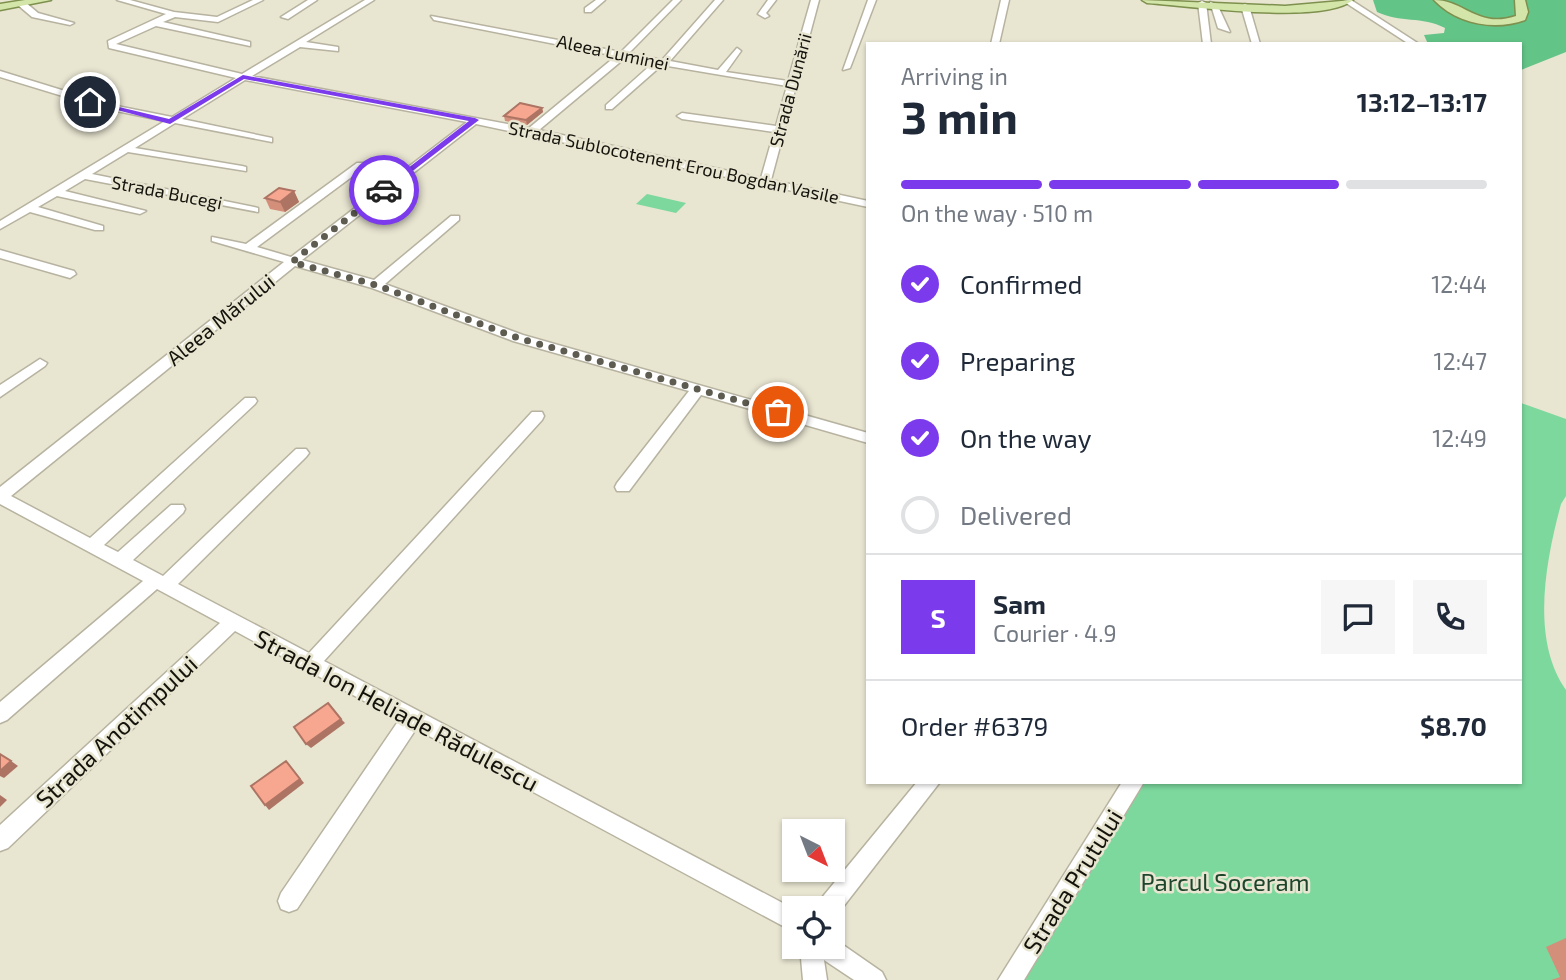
<!DOCTYPE html>
<meta charset="utf-8">
<style>
body{margin:0;font-family:"Exo 2",sans-serif;background:#f6f6f7;color:#1f2937;height:100vh;display:flex;flex-direction:column;font-size:26px;white-space:nowrap}
*{box-sizing:border-box;margin:0}
p{font-size:23px;color:#747a83}
.icon{flex:none;width:38px;height:38px;fill:none;stroke:currentColor;stroke-width:2;stroke-linecap:round;stroke-linejoin:round}
.map{position:relative;flex:1;overflow:hidden}
.panel{position:absolute;left:866px;top:42px;width:656px;height:742px;display:flex;flex-direction:column;background:#fff;border-radius:0px;box-shadow:0 2px 5px #0004}
.panel>*{flex:none}
.needle{width:46px;rotate:138deg}
.fabs{position:absolute;left:782px;top:819px;display:grid;gap:14px}
.fabs a{display:grid;place-items:center;width:63px;height:63px;border-radius:0px;background:#fff;box-shadow:0 2px 5px #0004;font-size:35px}
.pin{position:absolute;display:grid;place-items:center;width:60px;height:60px;color:#fff;margin:-30px;border:4px solid #fff;border-radius:50%;box-shadow:0 2px 7px #0007}
.courier{position:absolute;display:grid;place-items:center;width:70px;height:70px;margin:-35px;border:5px solid #7c3aed;border-radius:50%;background:#fff;color:#222;box-shadow:0 2px 9px #0007}
.head em{font-style:normal;font-weight:700}
.head div{display:flex;flex-direction:column-reverse}
.head{display:flex;align-items:center;justify-content:space-between;height:119px;padding:0 35px}
h1{font-size:46px;font-weight:700;line-height:52px}
.bar{display:grid;grid-template-columns:repeat(4,1fr);gap:10px 7px;align-content:center;height:84px;padding:0 35px}
.bar i{height:9px;border-radius:5px;background:#e0e1e3}
.bar .current{background:#7c3aed}
.bar p{grid-column:span 4}
.line{display:flex;align-items:center;gap:18px;padding:0 35px;border-top:2px solid #e0e1e3}
.line div{flex:1}
.round{display:grid;place-items:center;flex:none;width:74px;height:74px;border-radius:0px;background:#f6f6f7}
ol{padding:0 35px;list-style:none}
li{display:flex;align-items:center;gap:21px;height:77px}
li p{margin-inline-start:auto}
li .icon{padding:7px;border-radius:50%;background:#7c3aed;color:#fff;stroke-width:4}
li:last-child{color:#747a83}
li i{width:38px;height:38px;border:4px solid #e0e1e3;border-radius:50%}
.map>svg:first-child{display:block}
</style>
<div class="map">
<svg width="1566" height="980" viewBox="0 0 1566 980">
<rect width="100%" height="100%" fill="#e8e5d1"/>
<!-- green -->
<g fill="#7cd89d">
<path d="M647,194L686,203L676,213L636,204Z"/>
<path d="M1521,403L1566,419V496L1561,504C1546,560 1530,639 1566,690V980H1011L1136,782H1521Z"/>
</g>
<!-- forest -->
<path fill="#63c487" d="M1373,0H1566V52L1521,70V44H1428L1424,35L1444,33L1445,28C1422,16 1400,23 1377,12Z"/>
<g fill="none" stroke-linecap="round" stroke-linejoin="round">
<!-- minor casing -->
<g stroke="#b7b3a0" stroke-width="3">
<g id="minor">
<path d="M117,0H130L174,12L217,17L253,0H263L218,22L175,17L163,22L250,42V46L156,26L116,44L242,74L365,0H374L306,42L338,47V51L300,47L252,76L529,128L616,56L434,20L431,16L621,52L673,0H681L629,53L662,60L715,0H723L670,61L718,70L737,48L741,51L726,72L788,81L811,0H819L771,180L868,201V207L476,124L302,260L374,280L451,216H459V220L385,284L523,335L868,433V443L701,395L629,491H617L615,487L617,483L689,391L513,341L372,288L295,266L11,496L90,538L245,398H255L257,401L255,404L104,545L118,552L171,505H183L185,509L183,513L133,560L163,576L296,449H306L309,453L306,457L178,584L309,653L532,412H542L544,416L542,420L324,661L794,909V932L416,729L297,909L289,912L281,909L278,901L281,893L399,720L235,631L8,848L0,851V825L220,623L157,589L7,720L0,723V702L143,581L0,504V487L284,262L212,241V237L246,244L357,163H365V167L257,247L291,257L467,122L245,80L182,119L272,138V142L175,123L135,148L242,166L246,167V171L128,152L92,174L254,207L258,208V212L85,179L65,191L146,211L140,214L57,196L38,207L103,226V230H95L30,212L0,229V221L165,121L102,108L0,77V71L107,104L172,117L236,78L109,48L108,41L166,14ZM625,58L653,63L606,105V109H612L662,65L787,86L776,126L682,113L677,116L682,119L774,132L761,178L539,130Z"/>
<path d="M308,0H317L288,19L281,17Z"/>
<path d="M596,0H605L591,12H585V8Z"/>
<path d="M768,0H776L766,13L769,16L765,18L758,14Z"/>
<path d="M868,0H876L850,68L843,70Z"/>
<path d="M1001,0H1009L999,44H991Z"/>
<path d="M1351,0L1419,44H1409L1343,1Z"/>
<path d="M1202,1L1206,3L1211,44H1203L1198,3Z"/>
<path d="M19,2H25L38,13L74,23L70,25L32,17L19,6Z"/>
<path d="M1210,2L1217,4L1230,32L1218,28Z"/>
<path d="M1245,4L1249,6L1260,44H1252L1241,6Z"/>
<path d="M0,250L74,271L76,274L70,278L0,258Z"/>
<path d="M40,359L47,363L45,366L0,397V385Z"/>
<path d="M917,782H940L836,916L833,917V908H817L820,900Z"/>
<path d="M1122,782H1144L1024,980H998Z"/>
<path d="M833,938L882,972L886,980H854L824,960L827,980H803L800,947H833Z"/>
</g>
</g>
<!-- major casing -->
<g stroke="#7e904e" stroke-width="3">
<g id="major">
<path d="M25,0H51L0,10V4Z"/>
<path d="M1142,0L1285,6L1353,0C1322,25 1190,6 1147,3Z"/>
<path d="M1434,0C1464,0 1478,29 1516,16L1515,0H1525L1528,12L1525,20C1494,31 1457,24 1434,0Z"/>
</g>
</g>
<!-- minor -->
<use href="#minor" fill="#fff" fill-rule="evenodd"/>
<!-- major -->
<use href="#major" fill="#d4e5aa" fill-rule="evenodd"/>
</g>
<!-- wall -->
<g fill="#d48f7b">
<path d="M542,108L543,112L527,125L505,121L504,116Z"/>
<path d="M294,191L299,202L285,212L270,209L265,198Z"/>
<path d="M1566,938V980H1551L1560,977L1546,947Z"/>
</g>
<!-- shaded-wall -->
<g fill="#ad7464">
<path d="M542,108L543,112L527,125L526,120Z"/>
<path d="M294,191L299,202L285,212L280,202Z"/>
<path d="M341,719L345,723L311,748L306,744Z"/>
<path d="M11,761L18,766L4,778L0,776V771Z"/>
<path d="M286,761L304,783L269,810L265,805Z"/>
<path d="M0,795L7,800L0,807Z"/>
</g>
<!-- building -->
<g fill="#f7a68f" stroke="#ad7464" stroke-width="2">
<path d="M520,103L542,108L526,120L504,116Z"/>
<path d="M279,188L294,191L280,202L265,198Z"/>
<path d="M328,703L341,719L306,744L294,727Z"/>
<path d="M0,754L11,761L0,771Z"/>
<path d="M286,761L300,779L265,805L251,786Z"/>
</g>
<!-- route -->
<path fill="#7c3aed" d="M243,75L475,118L479,120L384,193L381,189L469,121L244,79L170,124L87,102L90,100L169,119Z"/>
<g fill="none" stroke-linecap="round" stroke-linejoin="round">
<!-- done -->
<path stroke="#5e5c51" stroke-width="7" stroke-dasharray="0 12.6" d="M384,190L292,262L376,285L518,338L778,412"/>
</g>
<g text-anchor="middle" dominant-baseline="central" stroke-width="5" stroke-linejoin="round" paint-order="stroke">
<!-- far-street labels -->
<g font-size="18" fill="#14130c" stroke="#e8e5d1">
<text transform="translate(613 52) rotate(12)">Aleea Luminei</text>
<text transform="translate(790 90) rotate(-75)">Strada Dunării</text>
<text transform="translate(674 162) rotate(12)">Strada Sublocotenent Erou Bogdan Vasile</text>
<text transform="translate(167 192) rotate(11)">Strada Bucegi</text>
</g>
<!-- street labels -->
<g font-size="21" fill="#14130c" stroke="#e8e5d1">
<text transform="translate(220 319) rotate(-39)">Aleea Mărului</text>
</g>
<!-- near-street labels -->
<g font-size="24" fill="#14130c" stroke="#e8e5d1">
<text transform="translate(397 710) rotate(28)">Strada Ion Heliade Rădulescu</text>
<text transform="translate(116 731) rotate(-43)">Strada Anotimpului</text>
<text transform="translate(1072 881) rotate(-58)">Strada Prutului</text>
</g>
<!-- near-park labels -->
<g font-size="24" fill="#1d452c" stroke="#e8e5d1">
<text x="1225" y="881">Parcul Soceram</text>
</g>
</g>
</svg>
<div class="fabs">
<a><svg class="needle" viewBox="-14 -14 28 28"><path d="M0-13l5 13h-10z" fill="#e53935"/><path d="M0 13l5-13h-10z" fill="#747a83"/></svg></a>
<a><svg class="icon" aria-label="locate" viewBox="0 0 24 24"><circle cx="12" cy="12" r="6"/><path d="M12 2v4M12 18v4M2 12h4M18 12h4"/></svg></a>
</div>
<div class="pin" style="left:778px;top:412px;background:#ea580c"><svg class="icon" aria-label="bag" viewBox="0 0 24 24"><path d="M5 8h14l-1 12H6zM9 8a3 3 0 0 1 6 0"/></svg></div>
<div class="pin" style="left:90px;top:102px;background:#1f2937"><svg class="icon" aria-label="home" viewBox="0 0 24 24"><path d="M3 11l9-7 9 7M6 9v11h12V9"/></svg></div>
<div class="courier" style="left:384px;top:190px"><svg class="icon" aria-label="car" viewBox="0 0 24 24"><path d="M5 17H2v-5l4-1 3-4h7l3 4 3 1v5h-3M9 17h6M6 11h13"/><circle cx="7" cy="17" r="2"/><circle cx="17" cy="17" r="2"/></svg></div>
<section class="panel">
<div class="head"><div><h1>3 min</h1><p>Arriving in</p></div><em>13:12–13:17</em></div>
<div class="bar"><i class="current"></i><i class="current"></i><i class="current"></i><i></i><p>On the way · 510 m</p></div>
<ol>
<li><svg class="icon" aria-label="check" viewBox="0 0 24 24"><path d="M5 12l5 5 9-10"/></svg>Confirmed<p>12:44</p></li>
<li><svg class="icon" aria-label="check" viewBox="0 0 24 24"><path d="M5 12l5 5 9-10"/></svg>Preparing<p>12:47</p></li>
<li><svg class="icon" aria-label="check" viewBox="0 0 24 24"><path d="M5 12l5 5 9-10"/></svg>On the way<p>12:49</p></li>
<li><i></i>Delivered</li>
</ol>
<div class="line" style="height:126px"><b class="round" style="background:#7c3aed;color:#fff">S</b><div><b>Sam</b><p>Courier · 4.9</p></div><a class="round"><svg class="icon" aria-label="chat" viewBox="0 0 24 24"><path d="M4 5h16v11H9l-5 4z"/></svg></a><a class="round"><svg class="icon" aria-label="phone" viewBox="0 0 24 24"><path d="M5 4h4l2 5-3 2q2 4 5 5l2-3 5 2v4C11 20 4 13 5 4z"/></svg></a></div>
<div class="line" style="height:91px"><div>Order #6379</div><b>$8.70</b></div>
</section>
</div>
